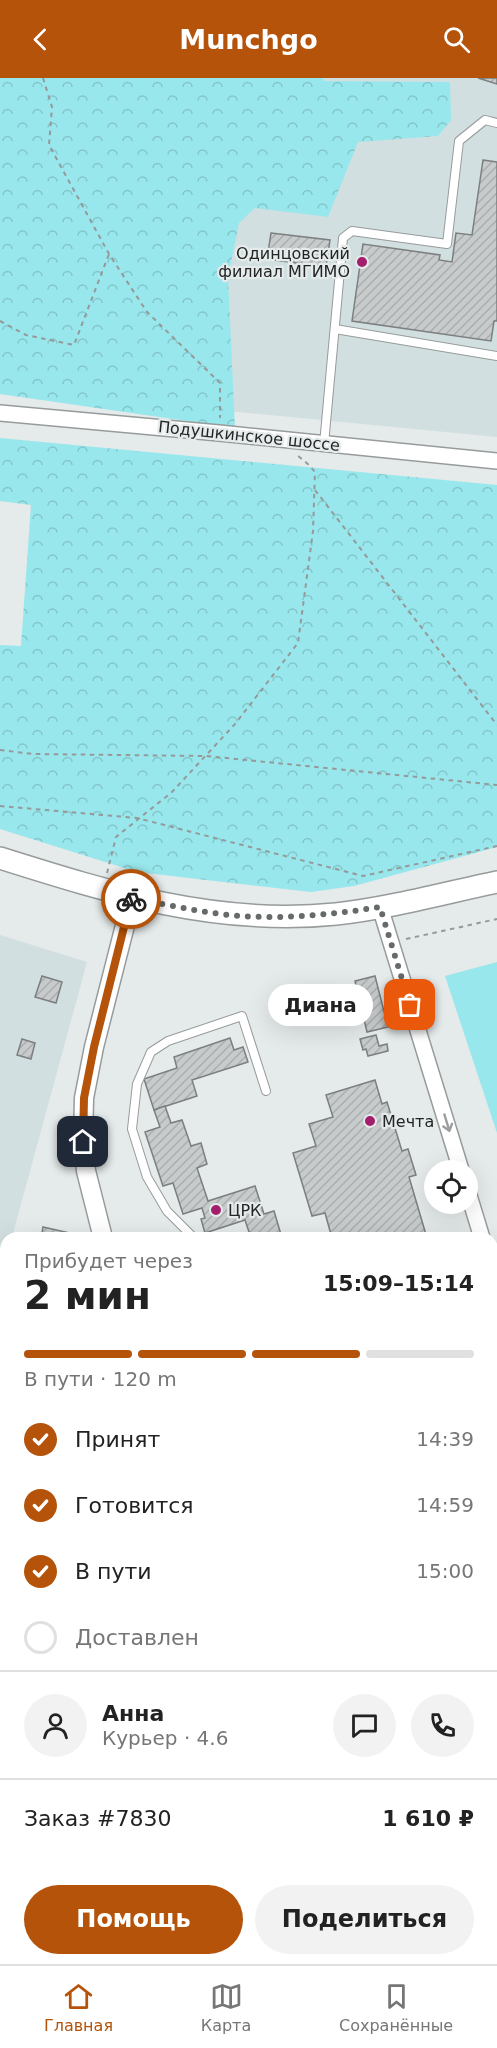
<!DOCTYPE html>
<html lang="ru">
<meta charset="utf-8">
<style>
body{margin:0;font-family:"DejaVu Sans",sans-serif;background:#f2f2f2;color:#222;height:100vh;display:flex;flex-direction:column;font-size:22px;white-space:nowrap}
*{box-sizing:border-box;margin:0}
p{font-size:20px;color:#767676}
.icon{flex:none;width:33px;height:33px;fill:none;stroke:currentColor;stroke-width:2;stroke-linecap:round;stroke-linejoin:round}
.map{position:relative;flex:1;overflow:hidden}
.drawer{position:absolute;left:0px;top:1154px;width:498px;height:734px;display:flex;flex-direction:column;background:#fff;border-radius:18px 18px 0 0;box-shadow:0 6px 24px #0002}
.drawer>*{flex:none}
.buttons{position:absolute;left:424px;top:1082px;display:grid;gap:12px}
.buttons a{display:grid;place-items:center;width:54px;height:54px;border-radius:50%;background:#fff;box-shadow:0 6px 24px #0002;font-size:30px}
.pin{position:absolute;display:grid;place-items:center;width:51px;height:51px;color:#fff;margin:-26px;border-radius:12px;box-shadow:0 3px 9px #0006}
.courier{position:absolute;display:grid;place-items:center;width:60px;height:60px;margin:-30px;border:4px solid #b45309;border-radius:50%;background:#fff;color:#222;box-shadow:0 2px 8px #0007}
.bubble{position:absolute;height:42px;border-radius:21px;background:#fff;box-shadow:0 6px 24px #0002;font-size:20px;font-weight:700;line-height:42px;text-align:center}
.headline em{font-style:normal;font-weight:700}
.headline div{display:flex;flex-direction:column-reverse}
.headline{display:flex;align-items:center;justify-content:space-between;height:102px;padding:0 24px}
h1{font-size:39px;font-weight:700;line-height:45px}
.bar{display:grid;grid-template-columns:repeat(4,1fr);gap:9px 6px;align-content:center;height:72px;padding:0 24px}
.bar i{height:8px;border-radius:4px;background:#e0e0e0}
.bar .current{background:#b45309}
.bar p{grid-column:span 4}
.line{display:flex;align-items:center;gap:15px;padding:0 24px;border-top:2px solid #e0e0e0}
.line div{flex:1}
.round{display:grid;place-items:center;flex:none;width:63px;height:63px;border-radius:32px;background:#f2f2f2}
ol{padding:0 24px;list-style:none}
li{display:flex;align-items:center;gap:18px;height:66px}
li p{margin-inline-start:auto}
li .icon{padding:6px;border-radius:50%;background:#b45309;color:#fff;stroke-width:4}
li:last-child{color:#767676}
li i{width:33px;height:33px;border:3px solid #e0e0e0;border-radius:50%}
.cta{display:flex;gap:12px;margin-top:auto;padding:12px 24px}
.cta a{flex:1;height:69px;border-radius:36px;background:#b45309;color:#fff;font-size:24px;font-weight:700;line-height:69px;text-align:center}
.cta a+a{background:#f2f2f2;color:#222}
header{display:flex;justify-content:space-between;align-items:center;height:78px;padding:0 24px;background:#b45309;color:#fff;font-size:27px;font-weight:700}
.dock{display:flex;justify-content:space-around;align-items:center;height:84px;border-top:2px solid #e0e0e0;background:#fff;font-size:16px;color:#767676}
.dock a{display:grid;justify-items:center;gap:3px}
.dock .current{color:#b45309}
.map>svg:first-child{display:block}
</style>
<header><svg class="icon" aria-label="back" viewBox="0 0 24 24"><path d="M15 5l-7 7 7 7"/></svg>Munchgo<svg class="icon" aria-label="search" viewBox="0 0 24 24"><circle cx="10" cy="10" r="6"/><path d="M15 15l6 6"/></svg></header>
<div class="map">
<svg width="497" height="1886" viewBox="0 0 497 1886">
<defs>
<pattern id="forest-crowns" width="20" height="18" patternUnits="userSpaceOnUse" patternTransform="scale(1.5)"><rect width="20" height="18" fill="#98e7ec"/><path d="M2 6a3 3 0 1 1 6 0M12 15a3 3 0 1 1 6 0" fill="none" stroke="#83c6ca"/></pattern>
<pattern id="building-hatch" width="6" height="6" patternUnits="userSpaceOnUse" patternTransform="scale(1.5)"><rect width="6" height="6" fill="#c7cbcb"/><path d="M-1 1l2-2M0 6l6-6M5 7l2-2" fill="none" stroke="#abaeae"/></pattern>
</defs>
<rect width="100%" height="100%" fill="#e5eaea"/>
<!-- built -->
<g fill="#d2dfe0">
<path d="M323,0H497V359L228,333L221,231L233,137L323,3Z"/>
<path d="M0,857L87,884L12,1159L6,1160V1183L0,1204Z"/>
</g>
<!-- forest -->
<g fill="url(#forest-crowns)">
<path d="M0,0H323V3L450,4L451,42L438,58L358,64L328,139L255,130L239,145L228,200L235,350L0,316Z"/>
<path d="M0,360L497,407V769L354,808L311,814L137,794L0,751V567L21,568L31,427L0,423Z"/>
</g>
<!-- park -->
<g fill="#98e7ec">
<path d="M497,884V1055L445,898Z"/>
<path d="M492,1319L497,1337V1390L492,1391Z"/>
<path d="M497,1726V1886H350L348,1881H492V1728Z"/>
</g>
<!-- building -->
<g fill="url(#building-hatch)" stroke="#7c7f7f" stroke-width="1.5">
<path d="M478,0H497V6Z"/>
<path d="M483,82L497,84V243H494L491,263L352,243L363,166L440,177L439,182L452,184L456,155L472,157Z"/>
<path d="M271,155L330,162L326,189L267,181Z"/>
<path d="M42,898L62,904L56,925L35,919Z"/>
<path d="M375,898L388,949L367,954L355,903Z"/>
<path d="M376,957L379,968L387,966L388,973L368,978L366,971L363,972L360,961Z"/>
<path d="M230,960L234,972L243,969L248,984L192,1002L197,1018L154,1032L144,1001L177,990L174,979Z"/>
<path d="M22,961L35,965L31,981L17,977Z"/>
<path d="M375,1002L382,1026L387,1024L402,1073L408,1071L416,1097L409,1099L427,1160H332L325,1135L312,1138L293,1075L316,1068L309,1046L333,1039L326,1017Z"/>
<path d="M165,1028L171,1045L182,1042L191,1068L201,1065L207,1086L197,1090L208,1123L255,1108L264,1136L274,1133L282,1160H251L245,1142L205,1155L201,1141L205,1140L202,1130L183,1136L173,1105L163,1108L145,1054L160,1049L154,1032Z"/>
<path d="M43,1149L70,1155L69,1160H41Z"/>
<path d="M497,1419V1442L492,1444V1421Z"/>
<path d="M0,1514L6,1517V1539L0,1536Z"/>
<path d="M0,1536L6,1539V1570L0,1567Z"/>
<path d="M497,1575V1613L492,1615V1577Z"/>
<path d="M6,1602V1626L0,1623V1615Z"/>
<path d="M497,1613V1629L493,1615Z"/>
<path d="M497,1638V1658L492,1659V1640Z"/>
<path d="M0,1694L6,1697V1727L0,1724Z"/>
<path d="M0,1792L6,1794V1825L0,1822Z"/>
<path d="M264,1881H278L280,1886H265Z"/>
</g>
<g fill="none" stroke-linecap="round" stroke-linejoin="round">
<!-- service casing -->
<g stroke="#979b9b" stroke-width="10">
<g id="service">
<path d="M335,251L497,278"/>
<path d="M324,366L343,160L352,153L447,166L459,63L485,42L497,45"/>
<path d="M194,1160L167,1133L147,1099L132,1051L137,1006L151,974L168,963L242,938L266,1013"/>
<path d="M0,1410L6,1419"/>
<path d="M492,1465L497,1464"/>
<path d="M0,1582L6,1579"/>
<path d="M0,1660L6,1663"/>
<path d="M0,1752L6,1754"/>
<path d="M0,1845L6,1847"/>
<path d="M29,1886L32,1881"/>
</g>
</g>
<!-- minor casing -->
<g stroke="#979b9b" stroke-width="18">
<g id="minor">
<path d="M0,335L219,355L497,383"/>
<path d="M380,829L461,1092"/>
<path d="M468,1114L482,1160"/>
<path d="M492,1192L497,1209"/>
</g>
</g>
<!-- tertiary casing -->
<g stroke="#979b9b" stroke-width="21">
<g id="tertiary">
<path d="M103,1160L86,1093L83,1064L84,1020L94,969L132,820"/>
<path d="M0,1385L6,1382"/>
<path d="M492,1705L497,1703"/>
<path d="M323,1881L324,1886"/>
</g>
</g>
<!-- secondary casing -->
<g stroke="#979b9b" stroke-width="24">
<path id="secondary" d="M0,780C111,815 217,848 336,836C390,830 444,815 497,804"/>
</g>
<!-- path -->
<g stroke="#969999" stroke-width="2" stroke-dasharray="4.5 4.5" stroke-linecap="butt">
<path d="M43,0L52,29L49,67L109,176L147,234L220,305V340"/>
<path d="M0,243L26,257L74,267L109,176"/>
<path d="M315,412L497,647"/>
<path d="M0,672L33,676L206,678L497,707"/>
<path d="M0,728L137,740L363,798L497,768"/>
<path d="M107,795L116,759L172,714L235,646L298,565L313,453L315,394L309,387L297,377"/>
<path d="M406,861L497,841"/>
<path d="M0,1497H6"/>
<path d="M0,1507L6,1509"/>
<path d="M492,1684L497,1682"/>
<path d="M492,1736L497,1752"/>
<path d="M492,1849L497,1846"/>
<path d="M294,1881L295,1886"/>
<path d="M342,1881L343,1886"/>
<path d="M412,1881L425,1886"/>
<path d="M436,1886L444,1881"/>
</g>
<!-- service -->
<use href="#service" stroke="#fff" stroke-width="8"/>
<!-- minor -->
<use href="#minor" stroke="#fff" stroke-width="15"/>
<!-- tertiary -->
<use href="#tertiary" stroke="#fff" stroke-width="18"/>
<!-- secondary -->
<use href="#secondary" stroke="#fff" stroke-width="21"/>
</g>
<!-- one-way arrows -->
<defs><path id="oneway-shaft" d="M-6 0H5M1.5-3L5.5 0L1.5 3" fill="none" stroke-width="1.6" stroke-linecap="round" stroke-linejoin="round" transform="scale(1.5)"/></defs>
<use stroke="#9c9d9d" href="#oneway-shaft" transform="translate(447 1045) rotate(73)"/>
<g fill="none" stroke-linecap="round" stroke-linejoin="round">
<!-- done -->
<path stroke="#676a6a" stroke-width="6" stroke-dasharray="0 10.8" d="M131,821L132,820C163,826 195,833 228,837C279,842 330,837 380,829L410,927"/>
<!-- route -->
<path stroke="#b45309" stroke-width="8" d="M83,1064L84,1020L94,969L131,821"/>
</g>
<!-- markers -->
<g fill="#a31e6b" stroke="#e5eaea" stroke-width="2">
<circle cx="362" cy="184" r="6"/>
<circle cx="370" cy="1043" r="6"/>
<circle cx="216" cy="1132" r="6"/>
</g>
<g text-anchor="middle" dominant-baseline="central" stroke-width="4.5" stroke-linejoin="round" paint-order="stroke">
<!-- poi labels -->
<g font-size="16" fill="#232525" stroke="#e5eaea" text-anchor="start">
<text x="350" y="175" text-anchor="end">Одинцовский<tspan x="350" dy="18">филиал МГИМО</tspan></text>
<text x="382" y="1043">Мечта</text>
<text x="228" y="1132">ЦРК</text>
</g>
<!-- street labels -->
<g font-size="16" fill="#232525" stroke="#e5eaea">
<text transform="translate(249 358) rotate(6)">Подушкинское шоссе</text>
</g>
</g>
</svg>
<div class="buttons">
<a><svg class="icon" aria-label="locate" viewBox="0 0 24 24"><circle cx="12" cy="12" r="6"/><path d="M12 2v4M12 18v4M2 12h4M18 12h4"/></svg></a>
</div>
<div class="pin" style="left:410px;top:927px;background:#ea580c"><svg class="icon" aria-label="bag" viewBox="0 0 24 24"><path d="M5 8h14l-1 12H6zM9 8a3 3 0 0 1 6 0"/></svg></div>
<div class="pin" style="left:83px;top:1064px;background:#1f2937"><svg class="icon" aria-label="home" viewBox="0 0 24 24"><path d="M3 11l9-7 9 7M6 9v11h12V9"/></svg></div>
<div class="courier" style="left:131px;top:821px"><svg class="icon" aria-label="bike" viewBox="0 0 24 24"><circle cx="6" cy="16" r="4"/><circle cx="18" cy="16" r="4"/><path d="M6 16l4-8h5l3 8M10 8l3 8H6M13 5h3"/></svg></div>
<div class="bubble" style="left:268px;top:906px;width:105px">Диана</div>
<section class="drawer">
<div class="headline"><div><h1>2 мин</h1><p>Прибудет через</p></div><em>15:09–15:14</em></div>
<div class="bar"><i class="current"></i><i class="current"></i><i class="current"></i><i></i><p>В пути · 120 m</p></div>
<ol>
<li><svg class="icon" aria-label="check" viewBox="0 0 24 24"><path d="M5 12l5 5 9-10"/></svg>Принят<p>14:39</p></li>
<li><svg class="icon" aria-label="check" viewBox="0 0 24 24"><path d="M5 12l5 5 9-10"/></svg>Готовится<p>14:59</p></li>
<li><svg class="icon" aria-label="check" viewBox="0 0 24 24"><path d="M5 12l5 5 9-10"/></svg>В пути<p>15:00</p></li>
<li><i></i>Доставлен</li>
</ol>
<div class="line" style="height:108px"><a class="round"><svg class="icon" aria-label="person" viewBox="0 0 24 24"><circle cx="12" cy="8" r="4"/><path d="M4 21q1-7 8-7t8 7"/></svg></a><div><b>Анна</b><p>Курьер · 4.6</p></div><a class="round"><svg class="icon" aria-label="chat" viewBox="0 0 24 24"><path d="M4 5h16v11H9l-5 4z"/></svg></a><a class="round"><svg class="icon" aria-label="phone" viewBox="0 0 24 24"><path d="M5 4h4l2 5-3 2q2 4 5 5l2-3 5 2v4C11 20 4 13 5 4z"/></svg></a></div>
<div class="line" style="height:78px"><div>Заказ #7830</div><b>1 610 ₽</b></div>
<div class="cta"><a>Помощь</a><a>Поделиться</a></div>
</section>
</div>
<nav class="dock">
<a class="current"><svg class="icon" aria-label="home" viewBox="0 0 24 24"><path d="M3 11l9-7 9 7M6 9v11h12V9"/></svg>Главная</a>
<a><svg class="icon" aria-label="map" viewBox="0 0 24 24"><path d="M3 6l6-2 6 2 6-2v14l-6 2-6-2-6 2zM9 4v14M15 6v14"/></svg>Карта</a>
<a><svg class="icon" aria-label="saved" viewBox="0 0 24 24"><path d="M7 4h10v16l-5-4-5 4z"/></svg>Сохранённые</a>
</nav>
